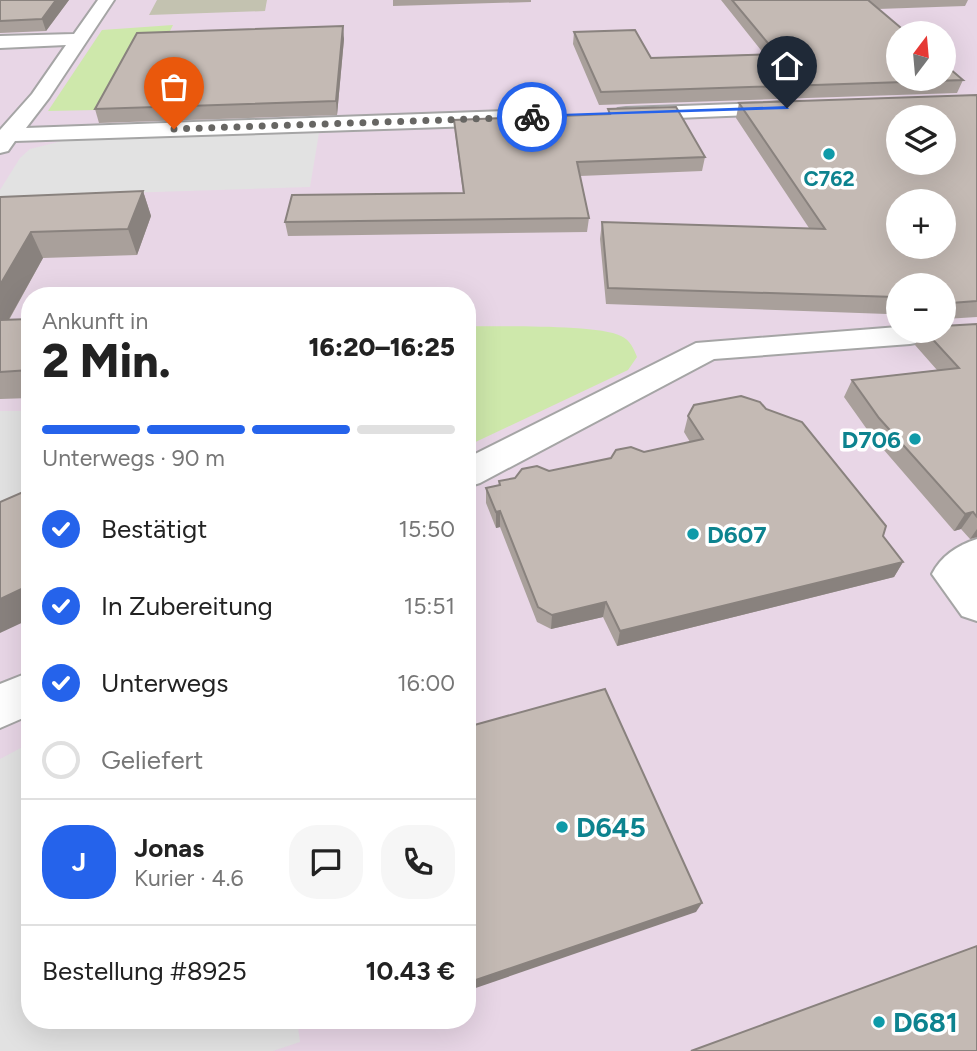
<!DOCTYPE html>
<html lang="de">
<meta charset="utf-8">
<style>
body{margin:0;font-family:Figtree,sans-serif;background:#f6f6f6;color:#222;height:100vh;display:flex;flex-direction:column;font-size:26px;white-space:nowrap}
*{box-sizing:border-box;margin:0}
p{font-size:23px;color:#767676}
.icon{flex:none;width:38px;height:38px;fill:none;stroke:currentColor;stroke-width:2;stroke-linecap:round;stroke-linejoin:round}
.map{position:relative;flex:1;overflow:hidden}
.side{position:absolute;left:21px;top:287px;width:455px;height:742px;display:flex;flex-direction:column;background:#fff;border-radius:28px;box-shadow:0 7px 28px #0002}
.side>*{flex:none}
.needle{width:46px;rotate:16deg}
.tools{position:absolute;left:886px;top:21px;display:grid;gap:14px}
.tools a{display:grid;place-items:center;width:70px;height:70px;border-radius:50%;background:#fff;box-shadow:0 7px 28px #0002;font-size:35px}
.pin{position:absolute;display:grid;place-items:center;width:60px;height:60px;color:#fff;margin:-72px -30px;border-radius:50% 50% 50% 0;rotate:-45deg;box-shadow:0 0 7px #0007}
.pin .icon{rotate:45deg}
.courier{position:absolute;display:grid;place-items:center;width:70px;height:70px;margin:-35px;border:5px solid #2563eb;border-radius:50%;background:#fff;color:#222;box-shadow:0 2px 9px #0007}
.headline em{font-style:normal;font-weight:800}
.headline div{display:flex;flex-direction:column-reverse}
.headline{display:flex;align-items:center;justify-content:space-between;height:119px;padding:0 21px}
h1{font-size:46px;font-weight:800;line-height:52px}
.bar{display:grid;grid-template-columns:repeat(4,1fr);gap:10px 7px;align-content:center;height:84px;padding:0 21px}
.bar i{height:9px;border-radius:5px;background:#e0e0e0}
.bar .selected{background:#2563eb}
.bar p{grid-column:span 4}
.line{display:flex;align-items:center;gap:18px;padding:0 21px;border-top:2px solid #e0e0e0}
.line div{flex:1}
.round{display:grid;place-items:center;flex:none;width:74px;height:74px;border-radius:28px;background:#f6f6f6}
ol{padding:0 21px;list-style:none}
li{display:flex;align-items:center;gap:21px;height:77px}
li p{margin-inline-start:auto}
li .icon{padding:7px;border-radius:50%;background:#2563eb;color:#fff;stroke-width:4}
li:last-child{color:#767676}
li i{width:38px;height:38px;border:4px solid #e0e0e0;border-radius:50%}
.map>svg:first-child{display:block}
</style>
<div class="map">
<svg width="977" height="1051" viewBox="0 0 977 1051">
<rect width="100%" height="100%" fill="#efebe4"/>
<!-- industrial -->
<path fill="#e8d6e6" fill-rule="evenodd" d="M0,0H977V1051H0ZM898,33H943V79H898ZM898,117H943V163H898ZM898,201H943V247H898ZM898,285H943V331H898ZM30,296H467V1020H30Z"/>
<!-- construction -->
<path fill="#c3c2b0" d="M157,0H267L265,11L149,15Z"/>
<!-- grass -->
<g fill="#cee8ab">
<path d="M173,25L167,37L132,41L96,110L48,111L102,30Z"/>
<path d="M467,326C499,327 597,324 621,336C630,340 634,349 637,357L628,370L467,446Z"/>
</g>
<!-- parking -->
<g fill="#e2e2e2">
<path d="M319,133L310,187L0,197V190L20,158L30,149L66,140Z"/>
<path d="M0,411H30V511L0,522Z"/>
<path d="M30,743V1020H297L300,1042L273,1051H0V759Z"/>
</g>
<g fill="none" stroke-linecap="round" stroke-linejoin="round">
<!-- minor casing -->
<g stroke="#a5a5a5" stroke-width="4">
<g id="minor">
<path d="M98,0H114L49,98L26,128L506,111L514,113L517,118L514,123L506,125L15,141L8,151L0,153V130L32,94L66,45L0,48V36L74,34Z"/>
<path d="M790,102L798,103L801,108L798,113L626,120L618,119L615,114L618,109L626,108Z"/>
<path d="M898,327V331H922L925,335L921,342L910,344L714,359L480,483L467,487V458L696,343Z"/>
<path d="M977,539V621L962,616L932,574C941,556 958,545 977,539Z"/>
<path d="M30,672V715L0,728V684Z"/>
</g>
</g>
<!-- minor -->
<use href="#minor" fill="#fff" fill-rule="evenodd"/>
</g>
<!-- wall -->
<g fill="#a9a09b">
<path d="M0,0H69L46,31L0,33Z"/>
<path d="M393,0H531V2L393,6Z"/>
<path d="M721,0H968L965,6L878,9L963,80L957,93L599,105L573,44L574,32L651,58L764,54Z"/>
<path d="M344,39L337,115L99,123L95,109Z"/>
<path d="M977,95V317L945,319L943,323V285H898V325L887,314L606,304L600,239L602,222L809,228L736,118L739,103Z"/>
<path d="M608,109L705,157L702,171L580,176L589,218L587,232L288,236L285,222L463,193L455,133L454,120L608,114Z"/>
<path d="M143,191L151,216L137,255L43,258L9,320L30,319V398L0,399V197Z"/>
<path d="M977,324V537L970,539L961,529L954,531L871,435L844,397L852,380L937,370L915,345L922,331H943Z"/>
<path d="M766,409L883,536L903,562L894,577L617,646L603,617L551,629L537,622L500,527L496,528L486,503V488L499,485V481L690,442L684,432L688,416Z"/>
</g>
<!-- shaded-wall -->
<g fill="#89827e">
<path d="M56,0H69L46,31L42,19Z"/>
<path d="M343,26L344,39L337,115L336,101Z"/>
<path d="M143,191L151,216L137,255L128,229Z"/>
<path d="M31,232L43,258L0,335V285Z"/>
<path d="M500,511V527L496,528V512Z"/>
<path d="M973,512L961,529L954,531L965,514Z"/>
<path d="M977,529V537L970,539Z"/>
<path d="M903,562L894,577L617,646L620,631Z"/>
<path d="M30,585V619L0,633V599Z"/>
<path d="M606,602L603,617L551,629L552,615Z"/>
<path d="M702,903L696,912L467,991V983Z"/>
</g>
<!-- building -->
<g fill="#c4bab4" stroke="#89827e" stroke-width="2" fill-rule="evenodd">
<path d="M0,0H56L42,19L0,21Z"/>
<path d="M732,0H868L907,33H898V79H943V63L963,80L601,92L574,32L635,30L651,58L777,54Z"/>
<path d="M343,26L336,101L95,109L137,33Z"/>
<path d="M977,95V301L951,303L949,312H943V285H898V300L895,297L608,288L602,222L825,229L739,103ZM898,117H943V163H898ZM898,201H943V247H898Z"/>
<path d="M676,107L705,157L577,162L589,218L285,222L292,195L464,193L454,120L610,114L608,109Z"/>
<path d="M143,191L128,229L31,232L0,285V197Z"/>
<path d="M30,319V370L0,372V320Z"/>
<path d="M977,324V517L973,512L965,514L879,418L852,380L959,368L925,331H943V326Z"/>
<path d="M741,396L760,402L766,409L802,422L886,526L883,536L903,562L620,631L606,602L552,615L538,607L500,511L496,512L486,488L500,485L499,481L515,478L522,469L537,466L549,471L611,458L616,450L631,447L644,452L703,439L688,416L694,405Z"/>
<path d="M30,489V585L0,599V502Z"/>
<path d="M605,689L702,903L467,983V727Z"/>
<path d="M977,946V1051H691Z"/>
</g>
<!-- route -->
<path fill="#2563eb" d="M787,106L789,109L529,117L532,115Z"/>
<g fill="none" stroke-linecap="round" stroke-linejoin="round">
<!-- done -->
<path stroke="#676663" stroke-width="7" stroke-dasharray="0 12.6" d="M174,129L532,117"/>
</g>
<!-- markers -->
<g fill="#0f9aa8" stroke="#fff" stroke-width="2.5">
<circle cx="829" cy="154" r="7"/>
<circle cx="915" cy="439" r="7"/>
<circle cx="693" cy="534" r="7"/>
<circle cx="562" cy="827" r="7"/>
<circle cx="879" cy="1022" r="7"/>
</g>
<g text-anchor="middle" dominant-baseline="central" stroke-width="7" stroke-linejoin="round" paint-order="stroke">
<!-- far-culture labels -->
<g font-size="21" font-weight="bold" fill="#0d838f" stroke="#fff">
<text x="829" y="178">C762</text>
</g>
<!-- culture labels -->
<g font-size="24" font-weight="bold" fill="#0d838f" stroke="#fff" text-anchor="end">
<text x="901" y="439">D706</text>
<text x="707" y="534" text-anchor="start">D607</text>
</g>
<!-- near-culture labels -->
<g font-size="28" font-weight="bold" fill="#0d838f" stroke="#fff" text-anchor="start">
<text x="576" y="827">D645</text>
<text x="893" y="1022">D681</text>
</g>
</g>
</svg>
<div class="tools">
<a><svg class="needle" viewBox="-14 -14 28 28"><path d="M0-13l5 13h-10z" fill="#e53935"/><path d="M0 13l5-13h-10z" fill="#767676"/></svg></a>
<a><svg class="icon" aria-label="layers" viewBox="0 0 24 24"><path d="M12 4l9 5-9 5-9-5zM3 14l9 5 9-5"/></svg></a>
<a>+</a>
<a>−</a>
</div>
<div class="pin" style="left:174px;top:129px;background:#ea580c"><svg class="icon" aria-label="bag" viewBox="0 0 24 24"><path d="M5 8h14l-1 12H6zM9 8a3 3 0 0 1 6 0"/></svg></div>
<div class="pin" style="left:787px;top:108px;background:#1f2937"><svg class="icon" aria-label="home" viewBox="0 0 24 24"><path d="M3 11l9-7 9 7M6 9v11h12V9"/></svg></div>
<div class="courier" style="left:532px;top:117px"><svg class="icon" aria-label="bike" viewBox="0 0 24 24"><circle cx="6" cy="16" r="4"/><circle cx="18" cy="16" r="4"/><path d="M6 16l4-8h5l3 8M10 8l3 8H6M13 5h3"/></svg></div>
<section class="side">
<div class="headline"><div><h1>2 Min.</h1><p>Ankunft in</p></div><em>16:20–16:25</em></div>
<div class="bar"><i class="selected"></i><i class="selected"></i><i class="selected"></i><i></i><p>Unterwegs · 90 m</p></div>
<ol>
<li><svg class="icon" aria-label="check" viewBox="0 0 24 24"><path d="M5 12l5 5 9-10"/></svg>Bestätigt<p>15:50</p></li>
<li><svg class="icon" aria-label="check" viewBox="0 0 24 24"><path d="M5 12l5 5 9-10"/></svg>In Zubereitung<p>15:51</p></li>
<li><svg class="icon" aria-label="check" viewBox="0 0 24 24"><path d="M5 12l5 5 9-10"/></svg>Unterwegs<p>16:00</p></li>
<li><i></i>Geliefert</li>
</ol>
<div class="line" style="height:126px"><b class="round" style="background:#2563eb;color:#fff">J</b><div><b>Jonas</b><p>Kurier · 4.6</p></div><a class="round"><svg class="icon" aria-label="chat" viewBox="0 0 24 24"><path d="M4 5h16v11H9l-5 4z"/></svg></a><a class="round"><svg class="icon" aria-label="phone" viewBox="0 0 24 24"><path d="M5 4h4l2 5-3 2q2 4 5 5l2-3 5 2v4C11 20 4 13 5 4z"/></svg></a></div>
<div class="line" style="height:91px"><div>Bestellung #8925</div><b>10.43 €</b></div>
</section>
</div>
